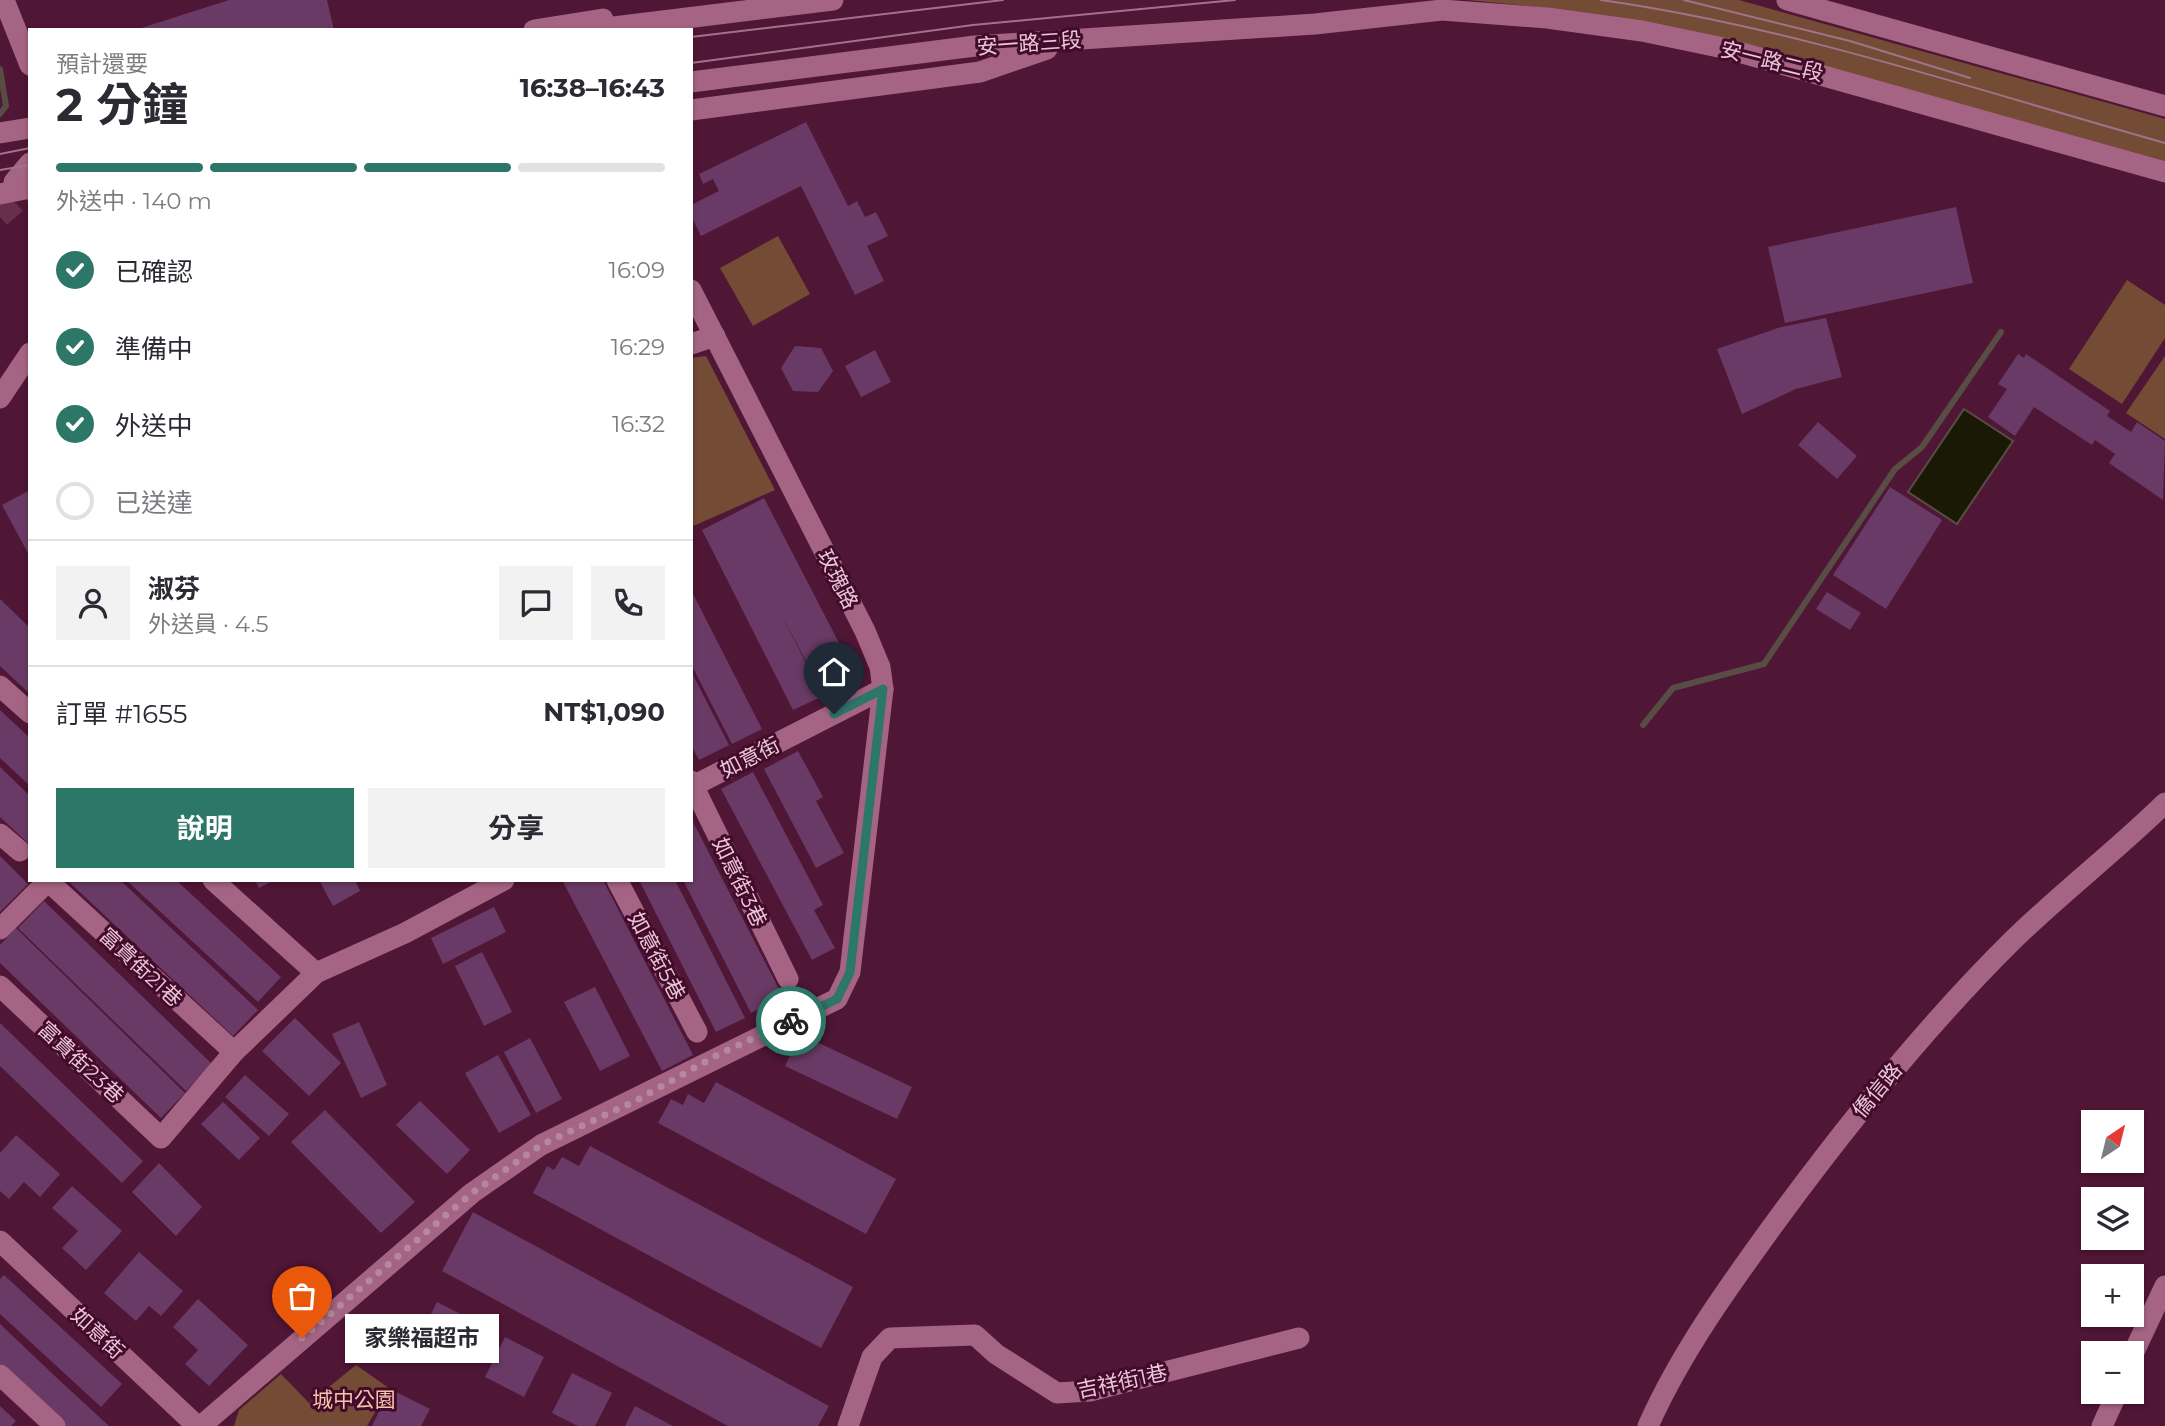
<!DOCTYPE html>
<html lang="zh-TW">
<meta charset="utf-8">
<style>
body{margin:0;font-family:Montserrat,"Noto Sans TC",sans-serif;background:#f2f2f3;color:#2b2b33;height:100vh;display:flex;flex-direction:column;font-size:26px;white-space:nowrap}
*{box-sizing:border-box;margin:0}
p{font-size:23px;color:#7c7c81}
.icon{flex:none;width:38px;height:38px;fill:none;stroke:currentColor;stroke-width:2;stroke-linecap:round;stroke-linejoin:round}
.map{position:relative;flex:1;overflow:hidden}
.details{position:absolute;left:28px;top:28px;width:665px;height:854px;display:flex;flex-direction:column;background:#fff;border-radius:0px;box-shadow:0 2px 5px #0004}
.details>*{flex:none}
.needle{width:46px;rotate:35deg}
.buttons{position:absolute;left:2081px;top:1110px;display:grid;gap:14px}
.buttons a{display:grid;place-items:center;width:63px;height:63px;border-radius:0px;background:#fff;box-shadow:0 2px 5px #0004;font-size:35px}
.pin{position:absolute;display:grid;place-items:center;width:60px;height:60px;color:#fff;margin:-72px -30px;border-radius:50% 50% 50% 0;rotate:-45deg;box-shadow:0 0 7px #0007}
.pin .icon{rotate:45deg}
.courier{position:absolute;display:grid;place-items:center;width:70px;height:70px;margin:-35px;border:5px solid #2d7768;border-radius:50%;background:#fff;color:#222;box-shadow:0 2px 9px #0007}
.bubble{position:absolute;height:49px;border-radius:0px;background:#fff;box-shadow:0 2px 5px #0004;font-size:23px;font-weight:700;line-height:49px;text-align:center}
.headline em{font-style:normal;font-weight:700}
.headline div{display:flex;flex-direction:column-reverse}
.headline{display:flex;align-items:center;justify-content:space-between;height:119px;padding:0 28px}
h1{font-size:46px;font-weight:700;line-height:52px}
.bar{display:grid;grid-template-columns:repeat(4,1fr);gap:10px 7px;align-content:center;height:84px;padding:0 28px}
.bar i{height:9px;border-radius:5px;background:#e1e1e2}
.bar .active{background:#2d7768}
.bar p{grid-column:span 4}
.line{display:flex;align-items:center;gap:18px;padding:0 28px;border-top:2px solid #e1e1e2}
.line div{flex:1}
.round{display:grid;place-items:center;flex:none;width:74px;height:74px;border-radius:0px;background:#f2f2f3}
ol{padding:0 28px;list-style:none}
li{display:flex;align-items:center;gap:21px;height:77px}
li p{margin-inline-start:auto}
li .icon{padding:7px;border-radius:50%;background:#2d7768;color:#fff;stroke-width:4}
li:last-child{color:#7c7c81}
li i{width:38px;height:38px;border:4px solid #e1e1e2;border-radius:50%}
.action{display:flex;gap:14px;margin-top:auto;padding:14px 28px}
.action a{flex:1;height:80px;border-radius:0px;background:#2d7768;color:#fff;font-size:28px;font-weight:700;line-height:80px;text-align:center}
.action a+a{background:#f2f2f3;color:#2b2b33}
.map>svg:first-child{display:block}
</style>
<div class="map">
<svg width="2165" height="1426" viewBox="0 0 2165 1426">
<rect width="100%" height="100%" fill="#4f1635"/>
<!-- green -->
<g fill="#744b34">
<path d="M1467,0H1739L2165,119V161L1731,40L1548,8Z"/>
<path d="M778,236L810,294L753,326L720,268Z"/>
<path d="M2127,280L2165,305V338L2122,404L2069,369Z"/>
<path d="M706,356L775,490L691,527V358Z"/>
<path d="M2165,356V439L2126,413Z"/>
<path d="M356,1365L389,1388L367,1426H234L239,1410L281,1374L309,1403Z"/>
</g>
<!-- water -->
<path fill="#191905" stroke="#584d44" stroke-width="2" d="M1964,409L2013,441L1957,524L1908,492Z"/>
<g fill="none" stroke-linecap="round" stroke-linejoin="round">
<!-- stream -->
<g stroke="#584d44" stroke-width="6">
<path d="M0,69L6,106L0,114"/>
<path d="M1643,725L1673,688L1764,664L1895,469L1922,447L2001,332"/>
</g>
</g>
<!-- building -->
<g fill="#693a65">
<path d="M229,0H327L334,30H135Z"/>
<path d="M806,122L848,206L857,201L865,217L876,212L888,236L867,246L884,281L855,295L801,186L701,236L691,216V205L719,191L713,179L703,184L699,174Z"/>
<path d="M1956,207L1973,283L1785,323L1768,247Z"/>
<path d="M1826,318L1842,377L1796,389L1742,414L1717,349L1781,327Z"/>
<path d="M795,346L821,348L833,371L818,392L793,391L781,368Z"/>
<path d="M875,350L891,382L861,397L845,366Z"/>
<path d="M2018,354L2024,358L2026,354L2110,411L2107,416L2131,432L2137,422L2165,441L2163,500L2109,463L2115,454L2095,440L2092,445L2034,407L2015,436L1988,417L2007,389L1998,384Z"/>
<path d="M1818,422L1857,456L1837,479L1798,445Z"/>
<path d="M1890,487L1942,520L1886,609L1833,575Z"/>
<path d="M30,490V557L2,505Z"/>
<path d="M764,498L852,668L824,695L779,610L823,696L793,710L702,530Z"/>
<path d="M691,590L762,729L732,744L691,664Z"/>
<path d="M1827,592L1861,613L1850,630L1816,609Z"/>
<path d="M0,599L30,628V694L0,666Z"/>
<path d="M691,671L729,745L699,760L691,745Z"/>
<path d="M0,710L30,738V786L0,758Z"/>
<path d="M798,751L823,797L816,801L844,853L816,868L764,769Z"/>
<path d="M0,767L30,796V845L0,817Z"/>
<path d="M753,772L823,905L814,910L835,948L812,960L721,789Z"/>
<path d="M691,818L783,997L751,1013L683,880H691Z"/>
<path d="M0,856L28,884L0,912Z"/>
<path d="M67,880H120L258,1010L233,1036Z"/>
<path d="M126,880H176L281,977L258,1002Z"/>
<path d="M255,880H274L259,888Z"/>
<path d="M319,880H355L360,891L333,906Z"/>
<path d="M562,880H603L693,1055L662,1071Z"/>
<path d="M639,880H675L745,1018L716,1032Z"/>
<path d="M44,901L212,1064L186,1091L18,928Z"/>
<path d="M494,907L506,932L443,964L431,938Z"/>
<path d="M16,928L185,1093L161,1118L0,963V945Z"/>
<path d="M482,952L512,1012L484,1026L455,966Z"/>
<path d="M595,987L630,1056L600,1071L564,1002Z"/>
<path d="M295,1018L341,1063L309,1096L262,1051Z"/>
<path d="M359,1022L387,1085L361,1098L332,1034Z"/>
<path d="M0,1023L143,1161L122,1183L0,1066Z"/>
<path d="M800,1034L912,1087L897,1119L785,1066Z"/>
<path d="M530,1038L562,1099L536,1113L504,1052Z"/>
<path d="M498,1055L531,1115L499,1133L465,1073Z"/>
<path d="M245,1075L289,1114L269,1136L225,1097Z"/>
<path d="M716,1082L896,1179L866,1234L658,1123L671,1099L683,1105L688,1094L704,1103Z"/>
<path d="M420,1101L470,1150L447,1174L396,1125Z"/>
<path d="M223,1102L260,1138L239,1160L201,1124Z"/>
<path d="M325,1110L415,1202L381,1233L291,1142Z"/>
<path d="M16,1135L60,1174L40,1197L24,1182L9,1199L0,1191V1153Z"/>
<path d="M590,1146L853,1287L821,1348L533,1193L547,1166L554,1170L562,1157L579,1166Z"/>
<path d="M159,1163L202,1207L176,1236L132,1192Z"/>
<path d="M72,1186L122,1231L86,1270L62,1248L78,1231L52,1208Z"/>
<path d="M473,1212L829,1406L818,1426H728L442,1271Z"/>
<path d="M139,1252L183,1291L161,1316L149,1306L136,1321L104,1293Z"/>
<path d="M4,1275L122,1384L101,1407L0,1314V1279Z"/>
<path d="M198,1299L248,1345L209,1386L185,1364L198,1350L173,1327Z"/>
<path d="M437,1302L476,1322L457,1362L417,1342Z"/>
<path d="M0,1324L57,1378L109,1426H66L37,1399L0,1364Z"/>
<path d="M505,1337L544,1357L524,1397L485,1377Z"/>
<path d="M572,1373L612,1393L595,1426H578L552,1413Z"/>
<path d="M390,1389L430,1409L421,1426H372Z"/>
<path d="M0,1406L16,1421L11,1426H0Z"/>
<path d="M635,1406L673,1426H625Z"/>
</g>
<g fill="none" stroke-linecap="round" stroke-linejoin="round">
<!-- minor-tunnel -->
<path stroke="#66304d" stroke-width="21" stroke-dasharray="21 10" stroke-linecap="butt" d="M0,217L30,190"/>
<!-- minor -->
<g stroke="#a56483" stroke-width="21">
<path d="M4,0L30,65"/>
<path d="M1787,0L2165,106"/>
<path d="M534,30L603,19"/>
<path d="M589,30L833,0"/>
<path d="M691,82L975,46L1315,24L1442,10L1547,18L1642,31L1728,49L2165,172"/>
<path d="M691,110L980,72L1047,49"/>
<path d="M0,133L30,128"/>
<path d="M14,182L30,163"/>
<path d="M0,194L30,188"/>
<path d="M691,344L715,336"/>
<path d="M0,398L30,353"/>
<path d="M0,686L30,713"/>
<path d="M691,781L788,979"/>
<path d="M691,787L883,689"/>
<path d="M0,834L20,851"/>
<path d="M213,880L316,973"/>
<path d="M617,880L697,1032"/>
<path d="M48,881L234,1052"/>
<path d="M0,929L49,880"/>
<path d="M0,986L161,1138L234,1052L316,973L405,933L504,880"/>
<path d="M0,1241L197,1426"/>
<path d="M2132,1356L2165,1286"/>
<path d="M0,1375L55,1426"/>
<path d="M201,1426L472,1193L541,1145L837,999L850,972L883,689L880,667L865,631L691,290"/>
<path d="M848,1426L872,1357L890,1338L975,1335L996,1354L1057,1393L1090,1391L1299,1338"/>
<path d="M1648,1426C1681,1352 1729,1286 1777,1220C1849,1122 1925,1027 2012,941C2061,893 2116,851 2165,803"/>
<path d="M2102,1426L2118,1391"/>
</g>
<!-- tram -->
<g stroke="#a1738a" stroke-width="2">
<path d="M1601,0C1793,27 1979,91 2165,143"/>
<path d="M1684,0L1850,41L1970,78"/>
<path d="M691,37L1003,0"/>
<path d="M691,63L973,25L1235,0"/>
<path d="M0,154L30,148"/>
<path d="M0,170L30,165"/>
</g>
</g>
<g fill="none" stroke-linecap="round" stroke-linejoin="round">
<!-- done -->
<path stroke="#b4889e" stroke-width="7" stroke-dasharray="0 12.6" d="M302,1338L472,1193L541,1145L637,1100L719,1054L791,1021"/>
<!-- route -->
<path stroke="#2d7768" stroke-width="9" d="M791,1021L837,999L850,972L883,689L834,714"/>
</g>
<g text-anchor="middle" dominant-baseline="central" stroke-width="6" stroke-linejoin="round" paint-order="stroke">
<!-- street labels -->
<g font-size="21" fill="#eac6d6" stroke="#430b2b">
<text transform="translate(1029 43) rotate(-4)">安一路三段</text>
<text transform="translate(1772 61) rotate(14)">安一路二段</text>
<text transform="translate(838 579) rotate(63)">玫瑰路</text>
<text transform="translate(750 757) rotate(-27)">如意街</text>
<text transform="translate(740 882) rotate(64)">如意街3巷</text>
<text transform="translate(657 956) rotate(62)">如意街5巷</text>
<text transform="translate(141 967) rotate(43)">富貴街21巷</text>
<text transform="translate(81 1062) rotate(43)">富貴街23巷</text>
<text transform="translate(1877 1090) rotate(-50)">僑信路</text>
<text transform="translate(98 1333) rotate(43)">如意街</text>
<text transform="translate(1122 1381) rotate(-12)">吉祥街1巷</text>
</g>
<!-- park labels -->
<g font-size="21" fill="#f8c4a7" stroke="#430b2b">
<text x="354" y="1399">城中公園</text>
</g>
</g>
</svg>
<div class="buttons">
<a><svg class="needle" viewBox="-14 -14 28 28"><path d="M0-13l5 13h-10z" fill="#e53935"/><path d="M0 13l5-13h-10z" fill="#7c7c81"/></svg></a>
<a><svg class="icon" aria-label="layers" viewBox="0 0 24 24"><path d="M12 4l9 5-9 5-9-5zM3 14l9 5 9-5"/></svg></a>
<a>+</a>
<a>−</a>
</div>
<div class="pin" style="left:302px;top:1338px;background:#ea580c"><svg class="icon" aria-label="bag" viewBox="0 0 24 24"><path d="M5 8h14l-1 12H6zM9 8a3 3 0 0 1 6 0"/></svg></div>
<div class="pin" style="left:834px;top:714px;background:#1f2937"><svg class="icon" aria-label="home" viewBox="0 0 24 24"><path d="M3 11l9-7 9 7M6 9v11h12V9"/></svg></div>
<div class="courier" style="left:791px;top:1021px"><svg class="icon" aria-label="bike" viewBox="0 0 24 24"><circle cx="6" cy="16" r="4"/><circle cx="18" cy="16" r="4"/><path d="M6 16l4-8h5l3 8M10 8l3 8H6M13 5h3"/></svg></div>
<div class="bubble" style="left:345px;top:1314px;width:154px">家樂福超市</div>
<section class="details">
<div class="headline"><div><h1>2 分鐘</h1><p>預計還要</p></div><em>16:38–16:43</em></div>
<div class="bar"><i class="active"></i><i class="active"></i><i class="active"></i><i></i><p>外送中 · 140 m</p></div>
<ol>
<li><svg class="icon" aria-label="check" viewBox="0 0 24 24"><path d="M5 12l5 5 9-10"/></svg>已確認<p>16:09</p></li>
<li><svg class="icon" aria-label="check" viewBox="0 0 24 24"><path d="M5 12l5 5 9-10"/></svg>準備中<p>16:29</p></li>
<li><svg class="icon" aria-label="check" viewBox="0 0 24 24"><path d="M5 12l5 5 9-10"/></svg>外送中<p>16:32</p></li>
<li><i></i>已送達</li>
</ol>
<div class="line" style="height:126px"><a class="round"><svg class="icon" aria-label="person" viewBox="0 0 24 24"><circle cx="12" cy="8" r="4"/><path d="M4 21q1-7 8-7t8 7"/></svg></a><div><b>淑芬</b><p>外送員 · 4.5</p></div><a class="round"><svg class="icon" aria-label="chat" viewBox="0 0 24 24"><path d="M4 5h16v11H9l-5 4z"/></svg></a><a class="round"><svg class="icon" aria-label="phone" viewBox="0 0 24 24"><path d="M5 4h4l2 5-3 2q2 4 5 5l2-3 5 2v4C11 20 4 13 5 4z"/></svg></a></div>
<div class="line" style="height:91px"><div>訂單 #1655</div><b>NT$1,090</b></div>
<div class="action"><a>說明</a><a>分享</a></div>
</section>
</div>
